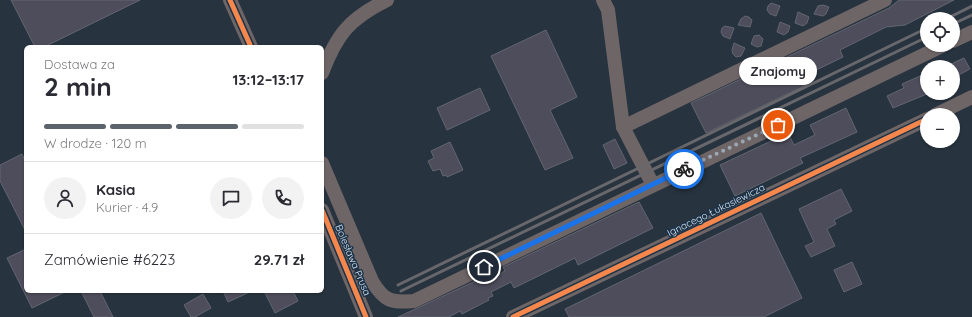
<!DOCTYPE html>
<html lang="pl">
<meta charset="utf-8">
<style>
body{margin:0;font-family:Quicksand,sans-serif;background:#f2f2f3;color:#2b2b33;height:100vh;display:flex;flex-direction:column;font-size:15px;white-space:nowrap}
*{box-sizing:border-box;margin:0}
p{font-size:13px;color:#7c7c81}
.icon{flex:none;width:22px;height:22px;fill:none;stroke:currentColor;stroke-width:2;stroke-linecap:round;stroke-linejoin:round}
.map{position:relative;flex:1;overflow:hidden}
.sheet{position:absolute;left:24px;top:45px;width:300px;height:248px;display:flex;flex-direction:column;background:#fff;border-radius:6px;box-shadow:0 1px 3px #0004}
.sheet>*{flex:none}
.buttons{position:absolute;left:920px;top:12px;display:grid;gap:8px}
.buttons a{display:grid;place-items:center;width:40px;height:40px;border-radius:50%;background:#fff;box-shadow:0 1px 3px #0004;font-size:20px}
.pin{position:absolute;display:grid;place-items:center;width:34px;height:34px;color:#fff;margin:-17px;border:2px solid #fff;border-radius:50%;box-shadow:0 1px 4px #0007}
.courier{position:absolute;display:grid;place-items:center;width:40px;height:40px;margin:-20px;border:3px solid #1a73e8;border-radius:50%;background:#fff;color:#222;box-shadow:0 1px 5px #0007}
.bubble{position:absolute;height:28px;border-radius:14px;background:#fff;box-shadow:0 1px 3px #0004;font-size:13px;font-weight:700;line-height:28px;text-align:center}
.overview em{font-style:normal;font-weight:700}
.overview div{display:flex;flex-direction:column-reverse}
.overview{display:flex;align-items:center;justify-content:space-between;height:68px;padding:0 20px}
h1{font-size:26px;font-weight:700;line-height:30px}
.bar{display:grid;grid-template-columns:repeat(4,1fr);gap:6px 4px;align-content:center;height:48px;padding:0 20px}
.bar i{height:5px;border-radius:3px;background:#e1e1e2}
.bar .selected{background:#5d636d}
.bar p{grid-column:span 4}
.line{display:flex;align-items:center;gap:10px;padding:0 20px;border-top:1px solid #e1e1e2}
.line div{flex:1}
.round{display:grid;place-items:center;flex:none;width:42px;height:42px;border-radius:21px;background:#f2f2f3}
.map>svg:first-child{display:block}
</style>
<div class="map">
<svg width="972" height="317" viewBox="0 0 972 317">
<rect width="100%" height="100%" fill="#27333e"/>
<!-- building -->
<g fill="#4d4d5c" stroke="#636670">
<path d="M11,0H140L44,47H35Z"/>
<path d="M899,0H954L905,25L886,27L840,50L843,57L802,77L806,85L706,133L691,103L889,8Z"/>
<path d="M771,3L780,6L776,16L770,14L767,10L768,6Z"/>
<path d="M823,5L829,7L826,14L823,16L814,14L818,6Z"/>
<path d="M798,12L809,17L807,23L803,26L795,23Z"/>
<path d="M745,16L749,17L752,20L750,27L738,25L741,19Z"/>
<path d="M780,22L790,26L788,32L784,35L777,32Z"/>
<path d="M725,26L734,28L730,39L723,36L721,32L722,28Z"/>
<path d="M546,30L577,97L550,110L573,158L545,170L491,56Z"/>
<path d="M754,36L759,35L763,39L761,46L757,47L751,44Z"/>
<path d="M734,43L745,48L741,56L736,57L733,54L732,50Z"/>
<path d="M964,58L970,69L953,78V63Z"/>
<path d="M927,73V94L893,108L887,96L904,88L902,84Z"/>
<path d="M480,88L490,110L447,130L437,108Z"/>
<path d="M846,108L857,132L800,158L803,163L735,196L720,165L788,133L794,145L815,135L810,125Z"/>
<path d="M615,139L627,163L614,169L603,145Z"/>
<path d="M450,142L463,170L447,177L446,175L443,176L440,169L433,171L428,161L434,158L431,151Z"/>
<path d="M22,154L26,163V232L0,181V165Z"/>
<path d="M841,189L852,211L834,220L836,224L827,229L835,246L811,257L805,246L814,242L799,209Z"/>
<path d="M639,202L653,228L578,265L575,258L514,288L511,282L491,292L493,296L488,298L489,300L462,314L460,311L449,317H398L484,277L486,281L505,271L503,267Z"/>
<path d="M761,213L802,298L764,317H569L565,309Z"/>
<path d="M26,249V291H67L32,308L7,258Z"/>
<path d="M852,262L862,284L844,292L834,270Z"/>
<path d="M81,291H100L113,317H94Z"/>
<path d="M223,291H252L228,302Z"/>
<path d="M264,291H293L298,301L275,313Z"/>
<path d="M203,294L211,308L195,317H191L184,305Z"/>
</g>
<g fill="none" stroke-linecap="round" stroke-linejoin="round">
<!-- minor -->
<g stroke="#6e6567" stroke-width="14">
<path d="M230,0L251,47"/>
<path d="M603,0L608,10L623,127L653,185"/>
<path d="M953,41L972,32"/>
<path d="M322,73C337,34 349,19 387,0"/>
<path d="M935,115L972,97"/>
<path d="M623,127L885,0"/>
<path d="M322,163L372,281C384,301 391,303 414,301L944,45"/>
<path d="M322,210L366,317"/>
<path d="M513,317L927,119"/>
</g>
<!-- rail -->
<g stroke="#68676c" stroke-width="3">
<path d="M946,19L972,6"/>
<path d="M953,24L972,15"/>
<path d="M398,285L927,28"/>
<path d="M401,291L927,37"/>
</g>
<!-- cycleway casing -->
<g stroke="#1d3348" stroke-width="8">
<g id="cycleway">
<path d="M230,0L251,47"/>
<path d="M322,210L366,317"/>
<path d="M513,317L927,119"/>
</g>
</g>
<!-- cycleway -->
<use href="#cycleway" stroke="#f5874c" stroke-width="5"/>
</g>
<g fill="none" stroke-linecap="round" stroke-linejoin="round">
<!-- done -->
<path stroke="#9aa7b4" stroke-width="4" stroke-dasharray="0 7.2" d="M684,169L778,125"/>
<!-- route -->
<path stroke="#1a73e8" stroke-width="5" d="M484,267L684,169"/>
</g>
<g text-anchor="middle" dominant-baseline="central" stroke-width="3" stroke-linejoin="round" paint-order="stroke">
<!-- street labels -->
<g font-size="10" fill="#d8e5f3" stroke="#1d3348">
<text transform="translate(716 210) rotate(-26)">Ignacego Łukasiewicza</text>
<text transform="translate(353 260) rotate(67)">Bolesława Prusa</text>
</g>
</g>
</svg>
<div class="buttons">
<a><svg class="icon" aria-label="locate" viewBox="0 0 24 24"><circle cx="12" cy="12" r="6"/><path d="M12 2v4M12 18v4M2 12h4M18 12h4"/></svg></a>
<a>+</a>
<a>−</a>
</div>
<div class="pin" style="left:778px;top:125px;background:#ea580c"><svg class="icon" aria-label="bag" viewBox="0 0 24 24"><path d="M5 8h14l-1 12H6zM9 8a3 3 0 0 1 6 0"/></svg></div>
<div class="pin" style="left:484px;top:267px;background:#1f2937"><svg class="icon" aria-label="home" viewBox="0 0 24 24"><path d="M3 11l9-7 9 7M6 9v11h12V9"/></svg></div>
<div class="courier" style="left:684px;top:169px"><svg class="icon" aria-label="bike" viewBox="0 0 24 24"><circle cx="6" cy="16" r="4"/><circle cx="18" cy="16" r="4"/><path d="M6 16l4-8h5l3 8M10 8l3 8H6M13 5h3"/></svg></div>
<div class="bubble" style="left:739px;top:57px;width:78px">Znajomy</div>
<section class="sheet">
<div class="overview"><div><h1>2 min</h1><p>Dostawa za</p></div><em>13:12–13:17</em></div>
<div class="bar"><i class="selected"></i><i class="selected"></i><i class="selected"></i><i></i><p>W drodze · 120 m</p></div>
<div class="line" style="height:72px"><a class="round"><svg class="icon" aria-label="person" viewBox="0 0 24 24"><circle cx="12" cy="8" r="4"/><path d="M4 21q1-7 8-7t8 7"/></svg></a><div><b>Kasia</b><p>Kurier · 4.9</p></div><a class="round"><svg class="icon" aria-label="chat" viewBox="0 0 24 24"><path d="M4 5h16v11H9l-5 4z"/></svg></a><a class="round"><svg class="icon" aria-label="phone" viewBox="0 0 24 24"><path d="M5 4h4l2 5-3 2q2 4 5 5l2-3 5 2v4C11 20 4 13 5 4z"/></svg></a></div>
<div class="line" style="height:52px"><div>Zamówienie #6223</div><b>29.71 zł</b></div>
</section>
</div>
